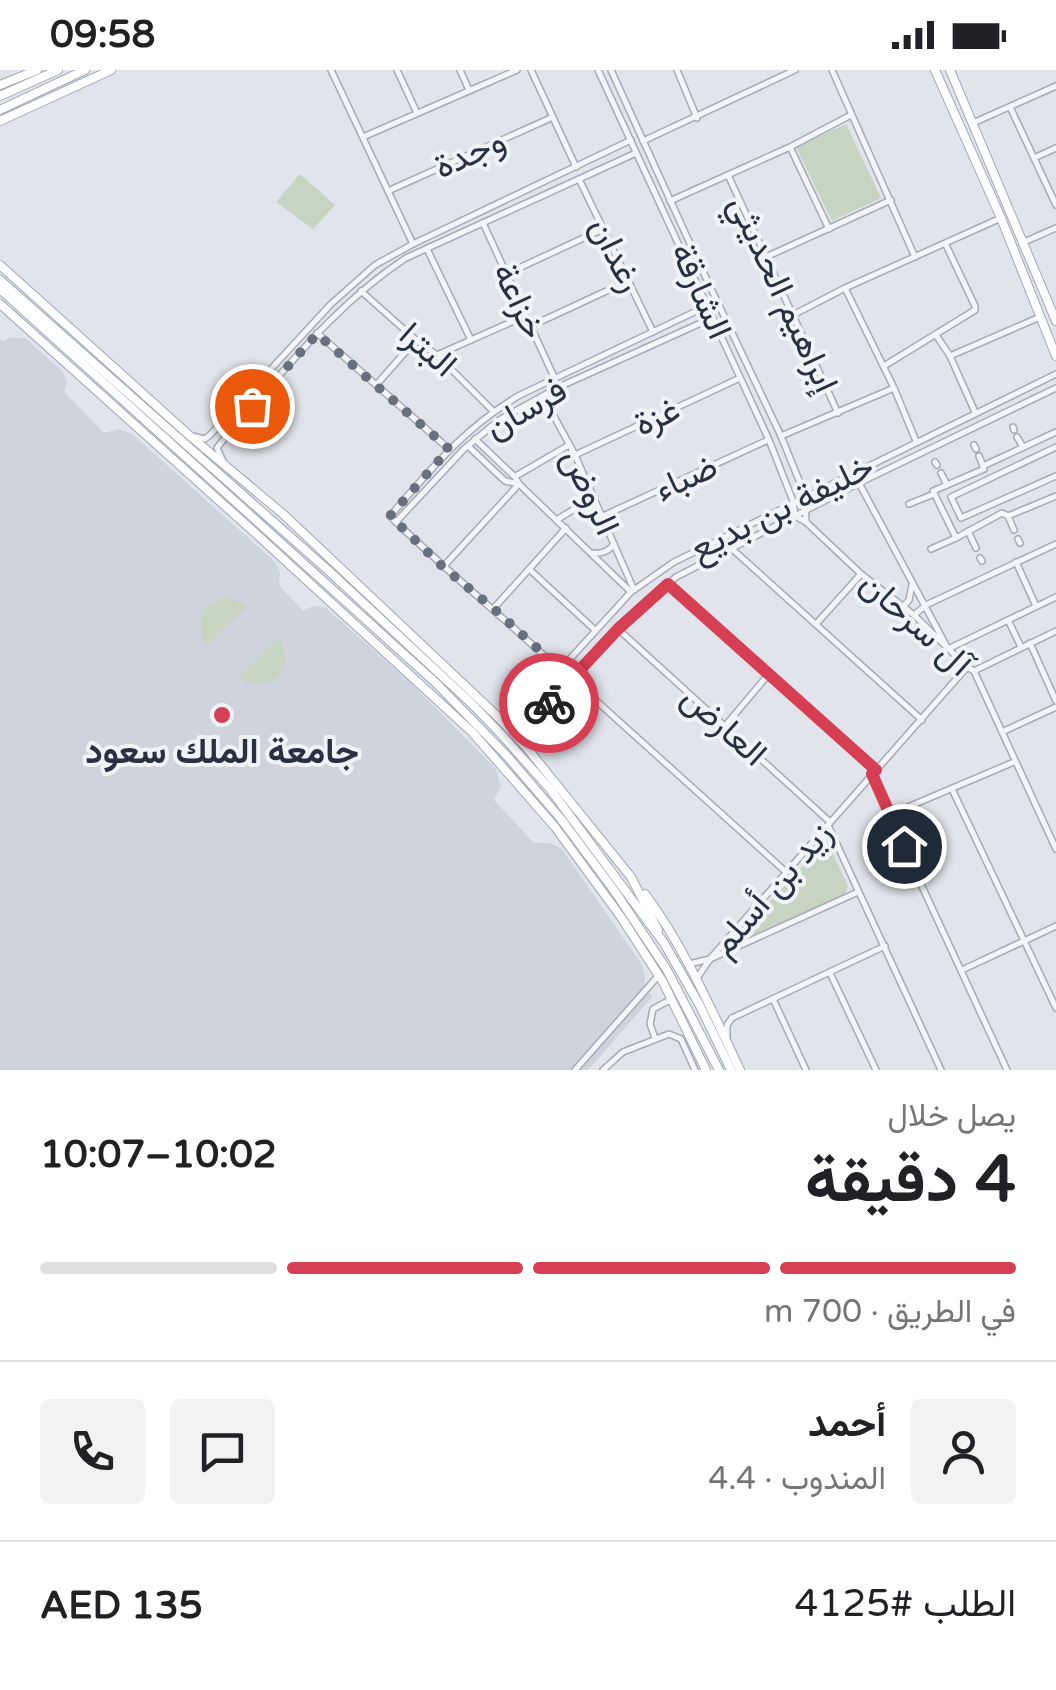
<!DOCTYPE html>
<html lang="ar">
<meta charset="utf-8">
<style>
body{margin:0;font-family:"Varela Round",Vazirmatn,sans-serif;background:#f2f2f2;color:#202124;direction:rtl;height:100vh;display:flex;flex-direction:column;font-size:38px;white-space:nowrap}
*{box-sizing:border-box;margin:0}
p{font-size:32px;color:#757577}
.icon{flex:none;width:55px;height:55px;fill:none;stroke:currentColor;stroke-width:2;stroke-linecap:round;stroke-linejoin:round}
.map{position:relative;height:1000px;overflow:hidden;direction:ltr}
.drawer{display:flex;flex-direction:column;background:#fff;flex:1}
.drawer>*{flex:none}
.pin{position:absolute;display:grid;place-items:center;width:85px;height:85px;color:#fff;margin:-42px;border:5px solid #fff;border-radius:50%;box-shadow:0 2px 10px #0007}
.courier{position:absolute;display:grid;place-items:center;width:100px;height:100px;margin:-50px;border:8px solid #d63f53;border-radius:50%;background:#fff;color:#222;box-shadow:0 2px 12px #0007}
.overview em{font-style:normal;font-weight:700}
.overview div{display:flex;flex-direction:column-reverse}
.overview{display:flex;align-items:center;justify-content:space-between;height:170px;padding:0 40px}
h1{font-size:65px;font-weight:700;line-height:75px}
.bar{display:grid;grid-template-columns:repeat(4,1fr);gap:15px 10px;align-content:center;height:120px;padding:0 40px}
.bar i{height:12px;border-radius:8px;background:#e0e0e0}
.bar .current{background:#d63f53}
.bar p{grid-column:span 4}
.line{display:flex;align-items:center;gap:25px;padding:0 40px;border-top:2px solid #e0e0e0}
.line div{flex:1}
.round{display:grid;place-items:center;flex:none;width:105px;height:105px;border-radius:10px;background:#f2f2f2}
.status{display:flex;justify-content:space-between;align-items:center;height:70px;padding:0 50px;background:#fff;direction:ltr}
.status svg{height:28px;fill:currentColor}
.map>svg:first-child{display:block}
</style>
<div class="status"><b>09:58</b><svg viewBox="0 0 49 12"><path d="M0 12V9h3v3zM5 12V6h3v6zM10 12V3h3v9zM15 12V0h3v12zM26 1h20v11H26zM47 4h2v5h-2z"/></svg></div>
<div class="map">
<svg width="1056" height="1000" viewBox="0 0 1056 1000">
<rect width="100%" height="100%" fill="#e1e4ea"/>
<!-- built -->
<path fill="#ced3dc" d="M10,267L26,269L62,301L67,311L64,322L104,363L119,359L132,364L275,492L280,503L279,515L303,541L313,536L326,538L414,616L496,699L501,716L494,730L534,773H550L562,779L642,895L645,908L643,919L653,926L588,1000H0V269L3,271Z"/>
<!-- green -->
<g fill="#c6d5c1">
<path d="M846,54L881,128L832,151L796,77Z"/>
<path d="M300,104L335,135L313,159L276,132Z"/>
<path d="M227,528L248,535L206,576C197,551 198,534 227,528Z"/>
<path d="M279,568C297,605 272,623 237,608Z"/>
<path d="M824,773H828L848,816L845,824L726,878Z"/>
</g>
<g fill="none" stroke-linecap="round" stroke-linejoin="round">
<!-- minor casing -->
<g stroke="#a6abb5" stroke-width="8">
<g id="minor">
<path d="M331,0L413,174"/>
<path d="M397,0L417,43"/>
<path d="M460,0L469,20"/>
<path d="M531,0L576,97"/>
<path d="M598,0L769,370L793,431L795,446L806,452L861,504L914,545L967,597L974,601L1056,779"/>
<path d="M611,0L697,189L781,366L805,425L806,452"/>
<path d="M677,0L697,48"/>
<path d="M832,0L915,187"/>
<path d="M1010,37L1056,135"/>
<path d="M973,53L1056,16"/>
<path d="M363,67L517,0"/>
<path d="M643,71L795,0"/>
<path d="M790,77L829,159"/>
<path d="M1034,88L1056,78"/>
<path d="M728,105L838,343"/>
<path d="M579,109L653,262"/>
<path d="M388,121L553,47"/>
<path d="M670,131L790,77L851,45"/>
<path d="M483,153L555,309"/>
<path d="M1024,172L1056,158"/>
<path d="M427,179L471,270"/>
<path d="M766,187L891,130"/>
<path d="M506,204L603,159"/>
<path d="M845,218L894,318L916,371"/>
<path d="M361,221L416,270L437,285L493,341"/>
<path d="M793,245L845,218L1001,148"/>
<path d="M531,256L628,211"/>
<path d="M317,263L449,379"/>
<path d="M936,265L950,286L975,342"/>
<path d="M437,285L525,246"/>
<path d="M950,286L1040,247"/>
<path d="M884,296L975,240V236L946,175"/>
<path d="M377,314L416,270"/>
<path d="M543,326L575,385L634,520"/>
<path d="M1013,357L1014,360"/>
<path d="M1056,362L983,396L984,399L933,421L956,468L1002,443L1008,446L1056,426"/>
<path d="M192,366L205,369L210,365L331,234L375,195L413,174L631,70"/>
<path d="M781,366L894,318"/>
<path d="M1017,367L1023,377"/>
<path d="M475,369L515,407L519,414L631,522"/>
<path d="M974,375L976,379"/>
<path d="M1056,377L951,427L961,448L1056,406"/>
<path d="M575,385L740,308"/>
<path d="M979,386L983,396"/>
<path d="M935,392L937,395"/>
<path d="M224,393L217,378L231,360C286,299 337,233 406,188L636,83"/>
<path d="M941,403L947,415"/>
<path d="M516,406L569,375"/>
<path d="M859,413L948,579L1056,527"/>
<path d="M909,434L934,424"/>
<path d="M603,446L768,370"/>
<path d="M1008,446L1014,460"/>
<path d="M558,449L594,427"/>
<path d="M396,452L390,446C431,399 465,357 520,325L707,236"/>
<path d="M396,452L464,379L499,350L559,317L712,248"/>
<path d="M396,452C449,503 505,549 559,599"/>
<path d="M968,461L976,478"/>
<path d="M1018,469L1020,473"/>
<path d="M731,478L922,650"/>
<path d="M931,479L956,468"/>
<path d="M594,483C602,484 609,481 614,474"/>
<path d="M980,488L982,491"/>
<path d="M1016,492L1036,536"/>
<path d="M443,497L519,414L505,411L468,376"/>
<path d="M529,499L595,560"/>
<path d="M667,514L876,701"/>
<path d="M903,537L909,530L912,515"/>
<path d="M494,538L566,458"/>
<path d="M914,545L926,535L1056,474"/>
<path d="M1008,550L1021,577"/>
<path d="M817,553L861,504"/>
<path d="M618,559L830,752"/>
<path d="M1030,573L1056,631"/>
<path d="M974,601L1056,561"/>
<path d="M571,608L786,802"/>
<path d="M498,646L515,649L631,522L674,492L1056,304"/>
<path d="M725,656L768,605"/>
<path d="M1002,662L1056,637"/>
<path d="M527,675L526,658L618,559L676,507L859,413L1056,318"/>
<path d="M873,704L889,745L1007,1000"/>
<path d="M952,719L1056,938"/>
<path d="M889,745L1014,692"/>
<path d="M828,755L941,1000"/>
<path d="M689,894L710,889L858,822"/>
<path d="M962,900L1056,856"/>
<path d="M830,903L876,1000"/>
<path d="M697,908L710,889L967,597"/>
<path d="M773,929L806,1000"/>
<path d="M732,948L885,876"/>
<path d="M655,968L650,954L653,939L670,930"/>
<path d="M727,968V955L732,948"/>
<path d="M575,1000L659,905"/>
<path d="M603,1000L623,982L669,964L681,969L695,1000"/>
</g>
</g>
<!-- major casing -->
<g stroke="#9fa8b7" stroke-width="10">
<g id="major">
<path d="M935,0L1001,148L1056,286"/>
<path d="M950,0L1056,251"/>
<path d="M0,15L37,0"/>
<path d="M0,26L58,0"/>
<path d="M0,40L85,0"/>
<path d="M0,51L111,0"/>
<path d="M0,195L190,366L283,444L496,645L527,678L631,807L658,860"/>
<path d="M0,210L330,502L471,633L501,664L550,719L664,873L699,934L731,1000"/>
<path d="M0,219L436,613L507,686L561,749L616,823L667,900L719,1000"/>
<path d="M0,234L253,461L472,662L555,757L621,847L663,912L706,1000"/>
<path d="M645,824C685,878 711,939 740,1000"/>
</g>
</g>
<!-- minor -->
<use href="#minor" stroke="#f4f5f8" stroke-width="5"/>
<!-- major -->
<use href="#major" stroke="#fff" stroke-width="8"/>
</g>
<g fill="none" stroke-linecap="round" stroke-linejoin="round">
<!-- done -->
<path stroke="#69707d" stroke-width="10" stroke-dasharray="0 18" d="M252,336L317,264L449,379L390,446L443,497L494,539L559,598L526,635V640L531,645L540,643L549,633"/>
<!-- route -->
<path stroke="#d63f53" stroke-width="12" d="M549,633L618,559L668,514L876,700L872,704L904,776"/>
</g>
<!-- markers -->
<circle fill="#d63f53" stroke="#f0f3f7" stroke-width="4" cx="222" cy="645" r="10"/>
<g text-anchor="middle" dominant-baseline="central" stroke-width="8" stroke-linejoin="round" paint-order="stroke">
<!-- street labels -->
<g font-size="35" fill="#283143" stroke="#f0f3f7">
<text transform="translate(470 84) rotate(-24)">وجدة</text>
<text transform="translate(616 185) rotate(64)">رغدان</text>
<text transform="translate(701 221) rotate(66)">الشارقة</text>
<text transform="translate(783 224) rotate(65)">إبراهيم الحديثي</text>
<text transform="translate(519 231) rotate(65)">خزاعة</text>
<text transform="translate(428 280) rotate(41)">البترا</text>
<text transform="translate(526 339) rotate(-30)">فرسان</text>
<text transform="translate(657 347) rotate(-25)">غزة</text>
<text transform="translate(686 408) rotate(-25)">ضباء</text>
<text transform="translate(590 422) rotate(65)">الروض</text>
<text transform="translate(782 438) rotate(-26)">خليفة بن بديع</text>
<text transform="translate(916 554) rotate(42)">آل سرحان</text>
<text transform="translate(724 656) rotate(42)">العارض</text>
<text transform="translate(772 819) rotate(-49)">زيد بن أسلم</text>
</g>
<!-- poi labels -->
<g font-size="35" font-weight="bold" fill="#283143" stroke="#f0f3f7">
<text x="222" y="682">جامعة الملك سعود</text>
</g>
</g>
</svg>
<div class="pin" style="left:252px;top:336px;background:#ea580c"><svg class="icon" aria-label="bag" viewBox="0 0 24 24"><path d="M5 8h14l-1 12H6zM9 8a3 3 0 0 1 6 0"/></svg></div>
<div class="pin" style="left:904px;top:776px;background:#1f2937"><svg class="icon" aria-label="home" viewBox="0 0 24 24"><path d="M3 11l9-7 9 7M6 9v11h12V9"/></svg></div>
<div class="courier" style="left:549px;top:633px"><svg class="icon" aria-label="bike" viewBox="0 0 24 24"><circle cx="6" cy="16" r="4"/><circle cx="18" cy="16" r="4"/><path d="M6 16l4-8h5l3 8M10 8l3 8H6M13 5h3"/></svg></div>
</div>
<section class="drawer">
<div class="overview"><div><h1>4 دقيقة</h1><p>يصل خلال</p></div><em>10:02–10:07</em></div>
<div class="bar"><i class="current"></i><i class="current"></i><i class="current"></i><i></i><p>في الطريق · 700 m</p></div>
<div class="line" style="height:180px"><a class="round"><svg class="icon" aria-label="person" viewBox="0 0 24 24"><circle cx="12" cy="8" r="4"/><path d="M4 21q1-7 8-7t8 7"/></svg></a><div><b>أحمد</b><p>المندوب · 4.4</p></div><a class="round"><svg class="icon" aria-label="chat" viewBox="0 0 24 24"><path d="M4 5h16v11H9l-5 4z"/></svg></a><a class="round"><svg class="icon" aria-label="phone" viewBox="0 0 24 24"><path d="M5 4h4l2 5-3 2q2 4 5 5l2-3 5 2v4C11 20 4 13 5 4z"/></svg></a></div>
<div class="line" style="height:130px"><div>الطلب #4125</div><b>AED 135</b></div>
</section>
